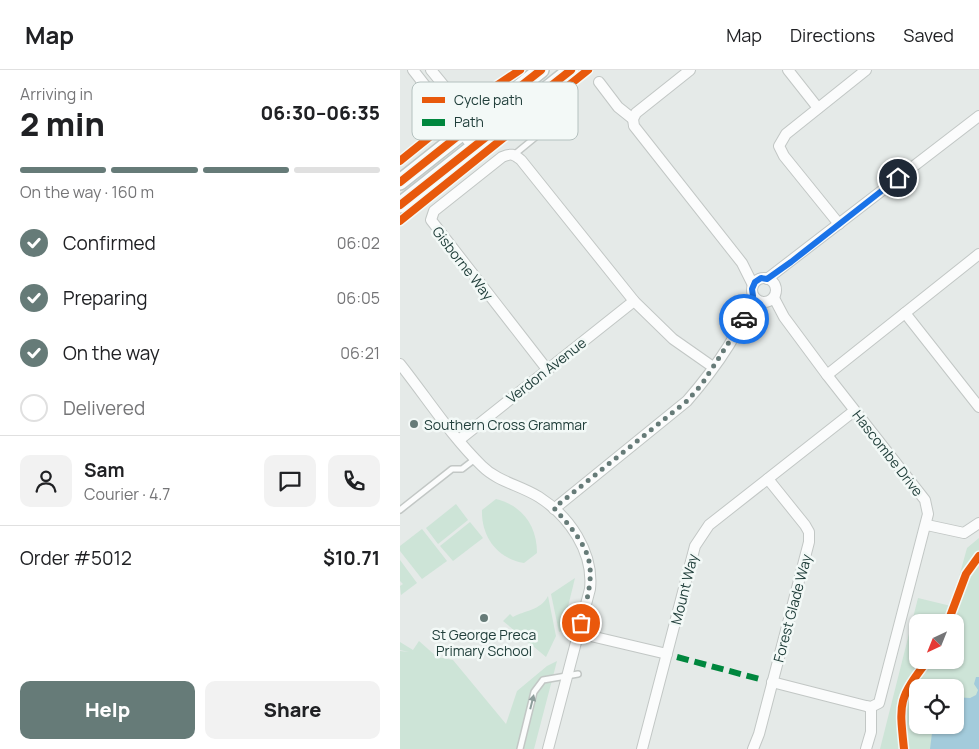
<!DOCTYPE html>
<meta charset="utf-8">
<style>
body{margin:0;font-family:Manrope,sans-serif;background:#f2f2f2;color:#202124;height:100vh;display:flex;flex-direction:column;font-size:19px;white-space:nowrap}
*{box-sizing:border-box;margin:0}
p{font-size:16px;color:#757577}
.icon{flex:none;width:28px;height:28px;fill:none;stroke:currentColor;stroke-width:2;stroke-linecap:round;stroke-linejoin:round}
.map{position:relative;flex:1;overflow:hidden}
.sheet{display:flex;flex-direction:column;background:#fff;width:400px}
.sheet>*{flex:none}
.needle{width:32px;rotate:223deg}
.controls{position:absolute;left:509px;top:544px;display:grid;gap:10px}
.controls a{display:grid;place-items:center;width:55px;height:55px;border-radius:10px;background:#fff;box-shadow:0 1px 4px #0004;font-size:25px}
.pin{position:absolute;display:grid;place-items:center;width:42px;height:42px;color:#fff;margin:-21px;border:2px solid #fff;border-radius:50%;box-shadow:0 1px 5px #0007}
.courier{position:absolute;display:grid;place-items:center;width:50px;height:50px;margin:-25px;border:4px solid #1a73e8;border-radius:50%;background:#fff;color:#222;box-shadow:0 1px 6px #0007}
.summary em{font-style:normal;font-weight:800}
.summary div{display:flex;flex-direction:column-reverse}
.summary{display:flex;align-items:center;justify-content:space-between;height:85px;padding:0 20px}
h1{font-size:32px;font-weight:800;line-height:38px}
.bar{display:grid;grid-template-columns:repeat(4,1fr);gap:8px 5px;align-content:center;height:60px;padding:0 20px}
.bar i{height:6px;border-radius:4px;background:#e0e0e0}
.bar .on{background:#667b78}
.bar p{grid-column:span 4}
.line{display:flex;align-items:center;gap:12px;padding:0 20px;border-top:1px solid #e0e0e0}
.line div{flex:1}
.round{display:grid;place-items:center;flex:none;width:52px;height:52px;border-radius:10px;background:#f2f2f2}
ol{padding:0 20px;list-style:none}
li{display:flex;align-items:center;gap:15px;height:55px}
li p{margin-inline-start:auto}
li .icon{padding:5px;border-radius:50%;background:#667b78;color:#fff;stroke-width:4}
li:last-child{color:#757577}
li i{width:28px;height:28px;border:2px solid #e0e0e0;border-radius:50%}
.primary-button{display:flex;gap:10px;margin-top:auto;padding:10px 20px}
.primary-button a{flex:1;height:58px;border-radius:10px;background:#667b78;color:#fff;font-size:20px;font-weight:800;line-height:58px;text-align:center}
.primary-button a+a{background:#f2f2f2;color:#202124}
header{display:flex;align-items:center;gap:30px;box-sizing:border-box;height:70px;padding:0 25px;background:#fff;border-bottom:1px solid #e0e0e0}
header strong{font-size:24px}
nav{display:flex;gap:28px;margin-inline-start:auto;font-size:18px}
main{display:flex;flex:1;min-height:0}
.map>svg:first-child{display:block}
</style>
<header>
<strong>Map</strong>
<nav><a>Map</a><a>Directions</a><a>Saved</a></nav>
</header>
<main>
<section class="sheet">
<div class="summary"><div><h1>2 min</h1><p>Arriving in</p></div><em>06:30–06:35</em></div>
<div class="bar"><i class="on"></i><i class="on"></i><i class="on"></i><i></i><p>On the way · 160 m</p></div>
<ol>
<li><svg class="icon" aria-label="check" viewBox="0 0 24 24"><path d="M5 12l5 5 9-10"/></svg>Confirmed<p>06:02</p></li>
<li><svg class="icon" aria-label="check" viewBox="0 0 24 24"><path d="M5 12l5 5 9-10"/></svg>Preparing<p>06:05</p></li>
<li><svg class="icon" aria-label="check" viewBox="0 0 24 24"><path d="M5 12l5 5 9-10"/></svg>On the way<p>06:21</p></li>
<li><i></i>Delivered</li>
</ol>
<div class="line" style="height:90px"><a class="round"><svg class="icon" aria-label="person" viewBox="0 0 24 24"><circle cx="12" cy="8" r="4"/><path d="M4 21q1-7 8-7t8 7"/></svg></a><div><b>Sam</b><p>Courier · 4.7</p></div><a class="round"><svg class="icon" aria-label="chat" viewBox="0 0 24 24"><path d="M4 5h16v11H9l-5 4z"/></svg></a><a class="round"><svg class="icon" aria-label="phone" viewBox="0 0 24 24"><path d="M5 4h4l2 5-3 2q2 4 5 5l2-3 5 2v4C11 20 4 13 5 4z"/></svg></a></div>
<div class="line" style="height:65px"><div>Order #5012</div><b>$10.71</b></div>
<div class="primary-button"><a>Help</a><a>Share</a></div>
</section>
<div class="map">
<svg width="579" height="679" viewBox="0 0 579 679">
<rect width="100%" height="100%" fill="#e5eae8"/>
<!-- green -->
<g fill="#cde4d7" fill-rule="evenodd">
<path d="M96,429C123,436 137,456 137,483L124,493C98,489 81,467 82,440Z"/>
<path d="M56,434L68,450L38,474L26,458Z"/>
<path d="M70,452L83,468L53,491L40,476Z"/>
<path d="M22,459L47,491L22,509L0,481V476Z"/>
<path d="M579,468V679H480L518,528L551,536L567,478ZM518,552H555V590H518ZM518,618H555V655H518Z"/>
<path d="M0,490L17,513L1,525L0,516L3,514L0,511Z"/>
<path d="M175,508L162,561L159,562L151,524Z"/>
<path d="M148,526L156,566L146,587L103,551L110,544L113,547C125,540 140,541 148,526Z"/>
<path d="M19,571L37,587L53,590L106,654L117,621L147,596L157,591L134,679H0V581L9,582L0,580V572L13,580Z"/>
</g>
<!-- water -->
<path fill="#a3cbdb" d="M576,607H579V679H530L533,655H555V627L570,628L576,625L578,620L574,614Z"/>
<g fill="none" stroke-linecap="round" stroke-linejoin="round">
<!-- service casing -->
<g stroke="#c2c7c5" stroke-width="8">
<g id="service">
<path d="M115,84L154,52"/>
<path d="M0,440L52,399H62L75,389"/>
<path d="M120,679L134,622L143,610L178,604"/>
</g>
</g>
<!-- minor casing -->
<g stroke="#c2c7c5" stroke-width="12">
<g id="minor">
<path d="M13,0L73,77"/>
<path d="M31,0L86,67"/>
<path d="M290,0L236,43L233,49L234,56L342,193L353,215"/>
<path d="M388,0L418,38"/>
<path d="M199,12L218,37L233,49"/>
<path d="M439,154L384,86L379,76L386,64L466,0"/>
<circle cx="364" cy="220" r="12"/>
<path d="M367,209L579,46"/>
<path d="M505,243L579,337"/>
<path d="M0,294C27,328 51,366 82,396C98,412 120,415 139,427C169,446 194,482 190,519L148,679"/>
<path d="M146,298L31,150L34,141L102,87C111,83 114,84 121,90L234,231L273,269L313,297"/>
<path d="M427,305L579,184"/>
<path d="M59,370L234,231"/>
<path d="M154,439L287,331C313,301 340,264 353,226"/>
<path d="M527,455L564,463L579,453"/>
<path d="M178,563L267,584"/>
<path d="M372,612L466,636L471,637L479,633L528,444L525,430L427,305L384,247L374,228"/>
<path d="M242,679L295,476L309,455L454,341"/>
<path d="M353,679L359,664L409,472V462L405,455L368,409"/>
<path d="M466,679L471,662V637"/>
</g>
</g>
<!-- secondary casing -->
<g stroke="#c0c8c6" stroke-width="18">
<g id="secondary">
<path d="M0,112L141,0"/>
<path d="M0,135L171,0"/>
</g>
</g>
<!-- service -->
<use href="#service" stroke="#fbfcfc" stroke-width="5"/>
<!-- minor -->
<use href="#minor" stroke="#fbfcfc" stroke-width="10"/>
<!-- secondary -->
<use href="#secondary" stroke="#fbfcfc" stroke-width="15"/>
<!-- quiet -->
<path stroke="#00873e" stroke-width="6" stroke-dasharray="12 6" stroke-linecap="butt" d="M277,587L363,610"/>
<!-- cycleway casing -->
<g stroke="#f3f9f7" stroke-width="11">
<g id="cycleway">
<path d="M0,91L78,28L120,0"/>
<path d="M0,112L141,0"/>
<path d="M0,135L171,0"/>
<path d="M0,151L188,0"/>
<path d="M548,552L566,504L579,486"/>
<path d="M504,679C499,632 498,629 528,590"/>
</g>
</g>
<!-- cycleway -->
<use href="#cycleway" stroke="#e8590c" stroke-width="8"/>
</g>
<!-- one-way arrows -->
<defs><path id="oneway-solid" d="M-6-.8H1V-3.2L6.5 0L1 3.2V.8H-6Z" transform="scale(1.25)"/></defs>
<use fill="#8e9e9c" href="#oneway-solid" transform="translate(132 632) rotate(-76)"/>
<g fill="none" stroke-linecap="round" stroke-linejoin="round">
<!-- done -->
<path stroke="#667b78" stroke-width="5" stroke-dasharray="0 9" d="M181,553C197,494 195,484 154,438L287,331L302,314L344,249"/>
<!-- route -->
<path stroke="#1a73e8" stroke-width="6" d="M344,249L353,226L352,219L355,212L361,208L367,209L391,192L498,108"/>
</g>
<!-- markers -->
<g fill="#667b78" stroke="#f3f9f7" stroke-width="2">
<circle cx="14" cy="354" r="5"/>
<circle cx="84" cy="548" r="5"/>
</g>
<g text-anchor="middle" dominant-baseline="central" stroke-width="5" stroke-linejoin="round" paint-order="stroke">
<!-- street labels -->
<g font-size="14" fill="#213f3b" stroke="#f3f9f7">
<text transform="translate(63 193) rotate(52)">Gisborne Way</text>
<text transform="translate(146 300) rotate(-38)">Verdon Avenue</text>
<text transform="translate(488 383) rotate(52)">Hascombe Drive</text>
<text transform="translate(284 519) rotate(-76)">Mount Way</text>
<text transform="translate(392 538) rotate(-75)">Forest Glade Way</text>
</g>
<!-- poi labels -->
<g font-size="14" fill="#213f3b" stroke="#f3f9f7" text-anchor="start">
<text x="24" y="354">Southern Cross Grammar</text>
<text x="84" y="564" text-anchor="middle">St George Preca<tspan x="84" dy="16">Primary School</tspan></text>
</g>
</g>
<!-- legend -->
<rect x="12" y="12" width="166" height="58" rx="8" fill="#f3f9f7" stroke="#b4c1bf" stroke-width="1"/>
<rect x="22" y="27" width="23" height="6" fill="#e8590c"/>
<rect x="22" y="49" width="23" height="7" fill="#00873e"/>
<g font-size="14" fill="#213f3b">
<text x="54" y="35">Cycle path</text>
<text x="54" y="57">Path</text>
</g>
</svg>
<div class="controls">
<a><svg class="needle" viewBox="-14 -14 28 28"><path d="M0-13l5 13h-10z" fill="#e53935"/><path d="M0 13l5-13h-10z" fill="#757577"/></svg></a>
<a><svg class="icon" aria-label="locate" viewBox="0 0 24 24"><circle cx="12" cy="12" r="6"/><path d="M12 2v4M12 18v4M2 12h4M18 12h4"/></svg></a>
</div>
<div class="pin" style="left:181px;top:553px;background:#ea580c"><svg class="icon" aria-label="bag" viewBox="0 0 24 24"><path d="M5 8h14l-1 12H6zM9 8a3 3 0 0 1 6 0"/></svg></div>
<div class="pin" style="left:498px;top:108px;background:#1f2937"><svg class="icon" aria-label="home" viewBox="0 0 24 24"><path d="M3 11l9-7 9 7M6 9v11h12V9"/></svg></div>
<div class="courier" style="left:344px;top:249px"><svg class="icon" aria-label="car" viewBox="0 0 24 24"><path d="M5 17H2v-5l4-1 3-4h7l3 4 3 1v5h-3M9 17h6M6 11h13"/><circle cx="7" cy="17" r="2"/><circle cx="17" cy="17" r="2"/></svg></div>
</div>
</main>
